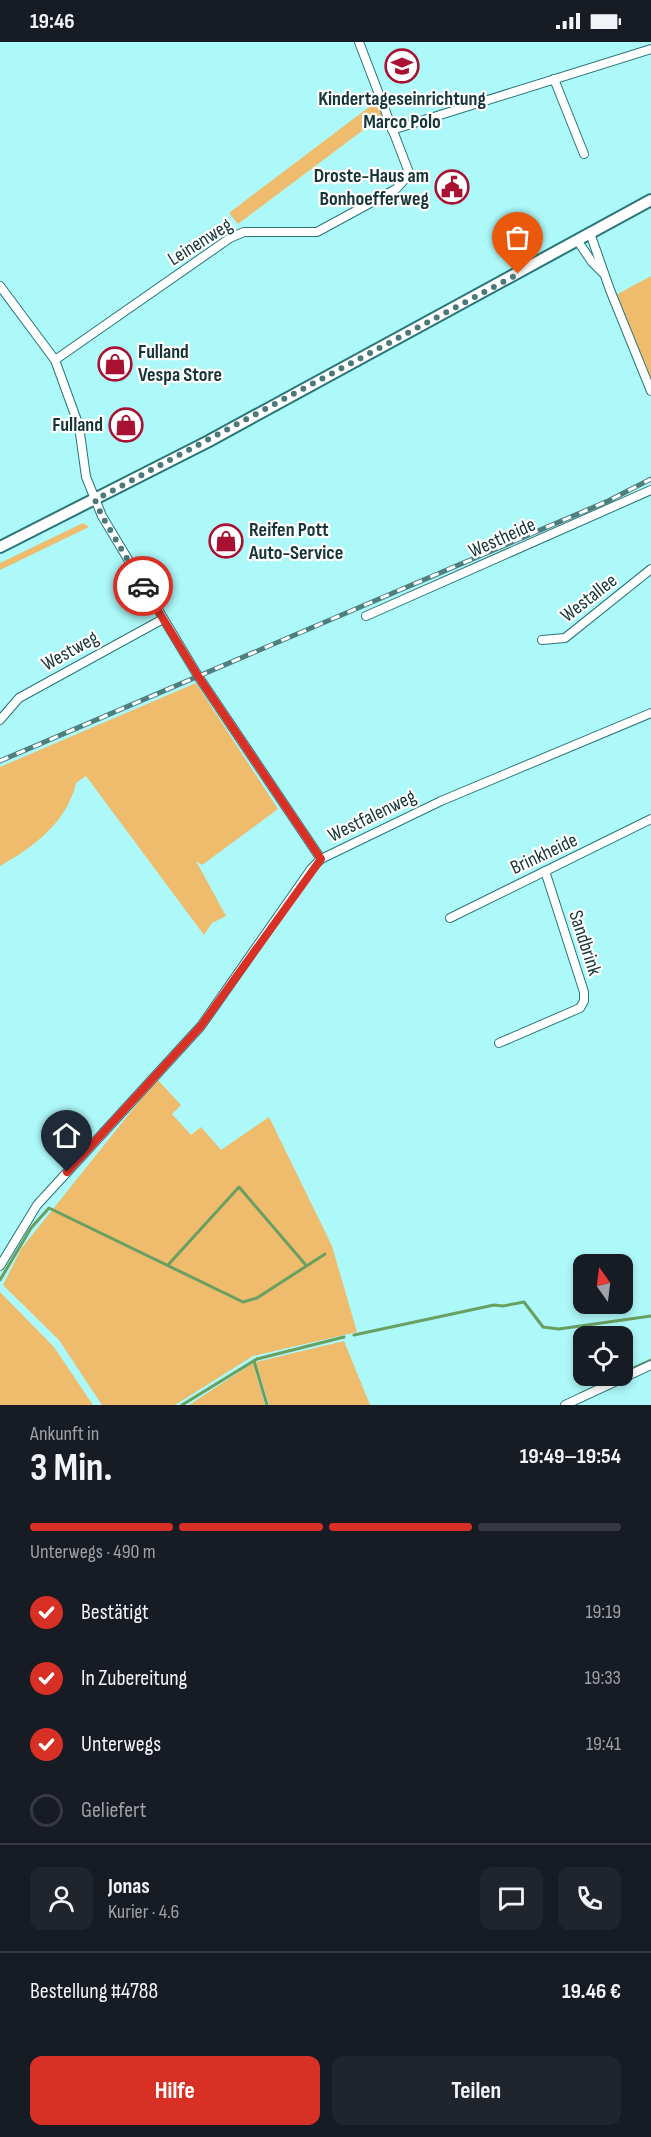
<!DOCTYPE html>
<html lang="de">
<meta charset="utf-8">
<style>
body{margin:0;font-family:"Sofia Sans Condensed",sans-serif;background:#20242c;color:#f1f3f6;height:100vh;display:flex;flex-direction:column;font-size:22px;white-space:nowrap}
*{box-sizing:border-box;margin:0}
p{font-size:20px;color:#9ea1a6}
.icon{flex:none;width:33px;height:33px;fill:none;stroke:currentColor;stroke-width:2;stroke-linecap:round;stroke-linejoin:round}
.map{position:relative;height:1363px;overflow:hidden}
.drawer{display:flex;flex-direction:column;background:#171b24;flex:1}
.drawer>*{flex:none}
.needle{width:39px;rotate:346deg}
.buttons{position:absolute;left:573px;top:1212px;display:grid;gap:12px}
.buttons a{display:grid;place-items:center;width:60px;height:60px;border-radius:12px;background:#171b24;box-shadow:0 3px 9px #0003;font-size:30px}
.pin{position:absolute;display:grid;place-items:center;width:51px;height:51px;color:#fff;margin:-62px -26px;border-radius:50% 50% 50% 0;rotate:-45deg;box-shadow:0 0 6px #0007}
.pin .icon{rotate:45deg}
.courier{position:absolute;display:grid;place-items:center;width:60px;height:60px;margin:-30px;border:4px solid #d93025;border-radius:50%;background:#fff;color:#222;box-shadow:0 2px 8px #0007}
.overview em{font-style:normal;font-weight:700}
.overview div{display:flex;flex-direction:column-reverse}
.overview{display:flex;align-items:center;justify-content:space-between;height:102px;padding:0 30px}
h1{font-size:39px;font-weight:700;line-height:45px}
.bar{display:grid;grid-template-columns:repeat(4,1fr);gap:9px 6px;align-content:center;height:72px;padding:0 30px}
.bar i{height:8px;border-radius:4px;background:#363941}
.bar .active{background:#d93025}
.bar p{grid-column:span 4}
.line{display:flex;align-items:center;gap:15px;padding:0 30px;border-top:2px solid #363941}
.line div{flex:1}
.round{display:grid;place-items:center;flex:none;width:63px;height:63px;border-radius:12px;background:#20242c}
ol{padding:0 30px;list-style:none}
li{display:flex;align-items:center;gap:18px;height:66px}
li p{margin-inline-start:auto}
li .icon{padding:6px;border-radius:50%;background:#d93025;color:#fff;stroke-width:4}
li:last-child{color:#9ea1a6}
li i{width:33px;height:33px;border:3px solid #363941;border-radius:50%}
.primary-button{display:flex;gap:12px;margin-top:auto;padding:12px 30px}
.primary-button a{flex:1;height:69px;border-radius:12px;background:#d93025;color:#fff;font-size:24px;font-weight:700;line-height:69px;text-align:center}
.primary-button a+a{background:#20242c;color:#f1f3f6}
.status{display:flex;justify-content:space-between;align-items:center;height:42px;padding:0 30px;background:#171b24;direction:ltr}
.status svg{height:16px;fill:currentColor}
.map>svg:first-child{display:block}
</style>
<div class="status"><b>19:46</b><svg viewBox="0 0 49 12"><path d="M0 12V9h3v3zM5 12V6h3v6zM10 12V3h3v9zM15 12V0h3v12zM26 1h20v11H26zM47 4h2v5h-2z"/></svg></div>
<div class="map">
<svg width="651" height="1363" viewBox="0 0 651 1363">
<rect width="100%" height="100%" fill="#adf8f9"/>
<!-- green -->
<g fill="#eebc6c">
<path d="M377,59L382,74L238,182L229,171Z"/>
<path d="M651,234V337H650L616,253Z"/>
<path d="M83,481L89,485L0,528V521Z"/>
<path d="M196,641L278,767L202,823L196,819L226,874L212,881L204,893L86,734L76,741C67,780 34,805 0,824V725Z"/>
<path d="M157,1037L181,1063L172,1072L191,1093L201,1085L221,1108L269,1075L332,1204L357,1290L253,1314L175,1363H102L59,1298L3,1243L21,1207Z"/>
<path d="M0,1250L54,1305L93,1363H0Z"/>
<path d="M344,1299L370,1363H269L256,1320Z"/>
<path d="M253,1321L265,1363H189Z"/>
</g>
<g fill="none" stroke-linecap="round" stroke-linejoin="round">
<!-- stream -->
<g stroke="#67a060" stroke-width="3">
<path d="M168,1223L239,1145L305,1222"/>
<path d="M0,1238L31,1186L49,1166L243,1260L257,1256L325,1212"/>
<path d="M354,1293L494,1263L503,1264L524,1260L543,1285L559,1287L651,1274"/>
<path d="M254,1319L267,1363"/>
<path d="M622,1331L651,1318"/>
<path d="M580,1352L618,1334"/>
<path d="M182,1363L257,1317L344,1295"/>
</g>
<!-- minor casing -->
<g stroke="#297578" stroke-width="10">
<g id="minor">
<path d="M554,37L584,112"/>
<path d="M392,88L651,7"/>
<path d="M590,191L610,248L651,349"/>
<path d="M577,198L592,220L604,232"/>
<path d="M0,244L55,318L79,384L86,435L102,474L198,634L321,817"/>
<path d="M55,318L230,196L244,190H317L396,147L406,136L408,128L359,0"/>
<path d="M366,574L651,448"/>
<path d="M542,598L565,596L651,527"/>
<path d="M0,678L19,656L163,577"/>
<path d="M450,876L651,777"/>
<path d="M499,1001L580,966L584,959V950L545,829"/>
<path d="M0,1224L37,1163L201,984L311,827L321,817L441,759L651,671"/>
<path d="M565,1363L651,1323"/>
</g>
</g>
<!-- secondary casing -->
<g stroke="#297578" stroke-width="14">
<path id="secondary" d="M0,505L207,400L651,158"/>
</g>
<!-- minor -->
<use href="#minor" stroke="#fff" stroke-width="8"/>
<!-- secondary -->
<use href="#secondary" stroke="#fff" stroke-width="10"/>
<!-- rail casing -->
<g stroke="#4f7e7f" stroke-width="5">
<path id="rail" d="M0,719L608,459L651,437"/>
</g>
<!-- rail -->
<use href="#rail" stroke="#fff" stroke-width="3" stroke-dasharray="9" stroke-linecap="butt"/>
</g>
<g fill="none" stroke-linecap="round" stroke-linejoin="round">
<!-- done -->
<path stroke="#4c7a7b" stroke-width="6" stroke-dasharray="0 10.8" d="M143,544L102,474L95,458L518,232"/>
<!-- route -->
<path stroke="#d93025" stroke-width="8" d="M67,1130L201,984L321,817L198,634L143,544"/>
</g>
<!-- icons -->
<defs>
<g id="school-ring" transform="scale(1.725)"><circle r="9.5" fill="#fff" stroke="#a91132" stroke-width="1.5"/><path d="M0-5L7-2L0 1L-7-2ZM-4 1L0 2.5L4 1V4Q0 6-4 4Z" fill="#a91132"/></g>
<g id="civic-ring" transform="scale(1.725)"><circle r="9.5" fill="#fff" stroke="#a91132" stroke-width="1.5"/><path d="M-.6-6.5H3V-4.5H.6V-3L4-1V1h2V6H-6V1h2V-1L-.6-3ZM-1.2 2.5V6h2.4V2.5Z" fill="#a91132"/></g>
<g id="shop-ring" transform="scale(1.725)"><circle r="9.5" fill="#fff" stroke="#a91132" stroke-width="1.5"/><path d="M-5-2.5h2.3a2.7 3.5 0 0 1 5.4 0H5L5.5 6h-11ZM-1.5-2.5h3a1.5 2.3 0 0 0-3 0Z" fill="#a91132"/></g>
</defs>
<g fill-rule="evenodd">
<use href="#school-ring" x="402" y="24"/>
<use href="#civic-ring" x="452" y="145"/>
<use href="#shop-ring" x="115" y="322"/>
<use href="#shop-ring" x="126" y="383"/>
<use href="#shop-ring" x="226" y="499"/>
</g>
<g text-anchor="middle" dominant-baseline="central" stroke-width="4.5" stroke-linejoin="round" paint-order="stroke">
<!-- poi labels -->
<g font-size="20" font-weight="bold" fill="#173637" stroke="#fff" text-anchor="end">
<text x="402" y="57" text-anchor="middle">Kindertageseinrichtung<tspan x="402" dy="23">Marco Polo</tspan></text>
<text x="429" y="134">Droste-Haus am<tspan x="429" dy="23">Bonhoefferweg</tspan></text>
<text x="138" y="310" text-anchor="start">Fulland<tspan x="138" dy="23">Vespa Store</tspan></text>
<text x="103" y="383">Fulland</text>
<text x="249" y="488" text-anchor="start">Reifen Pott<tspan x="249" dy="23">Auto-Service</tspan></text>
</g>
<!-- street labels -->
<g font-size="20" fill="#173637" stroke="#fff">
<text transform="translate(200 200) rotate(-32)">Leinenweg</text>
<text transform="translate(502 496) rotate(-24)">Westheide</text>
<text transform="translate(589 556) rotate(-38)">Westallee</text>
<text transform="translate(70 609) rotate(-29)">Westweg</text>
<text transform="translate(372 774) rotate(-26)">Westfalenweg</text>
<text transform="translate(544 812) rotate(-25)">Brinkheide</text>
<text transform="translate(585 901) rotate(72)">Sandbrink</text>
</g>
</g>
</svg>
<div class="buttons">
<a><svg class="needle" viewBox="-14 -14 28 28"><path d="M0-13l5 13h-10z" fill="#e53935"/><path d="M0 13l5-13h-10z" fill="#9ea1a6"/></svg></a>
<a><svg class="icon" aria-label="locate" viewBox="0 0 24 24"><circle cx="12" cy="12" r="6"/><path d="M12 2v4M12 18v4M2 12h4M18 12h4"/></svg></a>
</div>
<div class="pin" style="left:518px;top:232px;background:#ea580c"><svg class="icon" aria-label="bag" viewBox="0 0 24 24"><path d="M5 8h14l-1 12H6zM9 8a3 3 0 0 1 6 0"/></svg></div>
<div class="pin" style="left:67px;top:1130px;background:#1f2937"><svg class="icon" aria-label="home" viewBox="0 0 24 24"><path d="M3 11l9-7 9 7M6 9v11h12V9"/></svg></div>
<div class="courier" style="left:143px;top:544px"><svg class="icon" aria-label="car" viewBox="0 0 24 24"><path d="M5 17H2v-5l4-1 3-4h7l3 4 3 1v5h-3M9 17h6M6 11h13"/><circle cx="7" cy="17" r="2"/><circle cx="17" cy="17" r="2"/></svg></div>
</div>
<section class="drawer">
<div class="overview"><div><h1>3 Min.</h1><p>Ankunft in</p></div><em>19:49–19:54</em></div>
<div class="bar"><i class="active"></i><i class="active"></i><i class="active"></i><i></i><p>Unterwegs · 490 m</p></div>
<ol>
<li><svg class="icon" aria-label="check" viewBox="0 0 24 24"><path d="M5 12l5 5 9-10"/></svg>Bestätigt<p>19:19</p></li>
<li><svg class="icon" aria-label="check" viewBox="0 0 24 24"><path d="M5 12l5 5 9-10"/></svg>In Zubereitung<p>19:33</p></li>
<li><svg class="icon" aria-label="check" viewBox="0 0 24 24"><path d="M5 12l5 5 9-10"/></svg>Unterwegs<p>19:41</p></li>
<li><i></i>Geliefert</li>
</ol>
<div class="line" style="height:108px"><a class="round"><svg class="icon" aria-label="person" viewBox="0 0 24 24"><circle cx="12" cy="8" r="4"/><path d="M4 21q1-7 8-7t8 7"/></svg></a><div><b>Jonas</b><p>Kurier · 4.6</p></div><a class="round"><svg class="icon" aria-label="chat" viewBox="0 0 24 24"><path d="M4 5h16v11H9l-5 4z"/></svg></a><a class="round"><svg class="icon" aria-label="phone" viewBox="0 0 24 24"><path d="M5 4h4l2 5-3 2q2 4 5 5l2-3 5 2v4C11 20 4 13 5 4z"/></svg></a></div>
<div class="line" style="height:78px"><div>Bestellung #4788</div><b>19.46 €</b></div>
<div class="primary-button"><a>Hilfe</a><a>Teilen</a></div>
</section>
